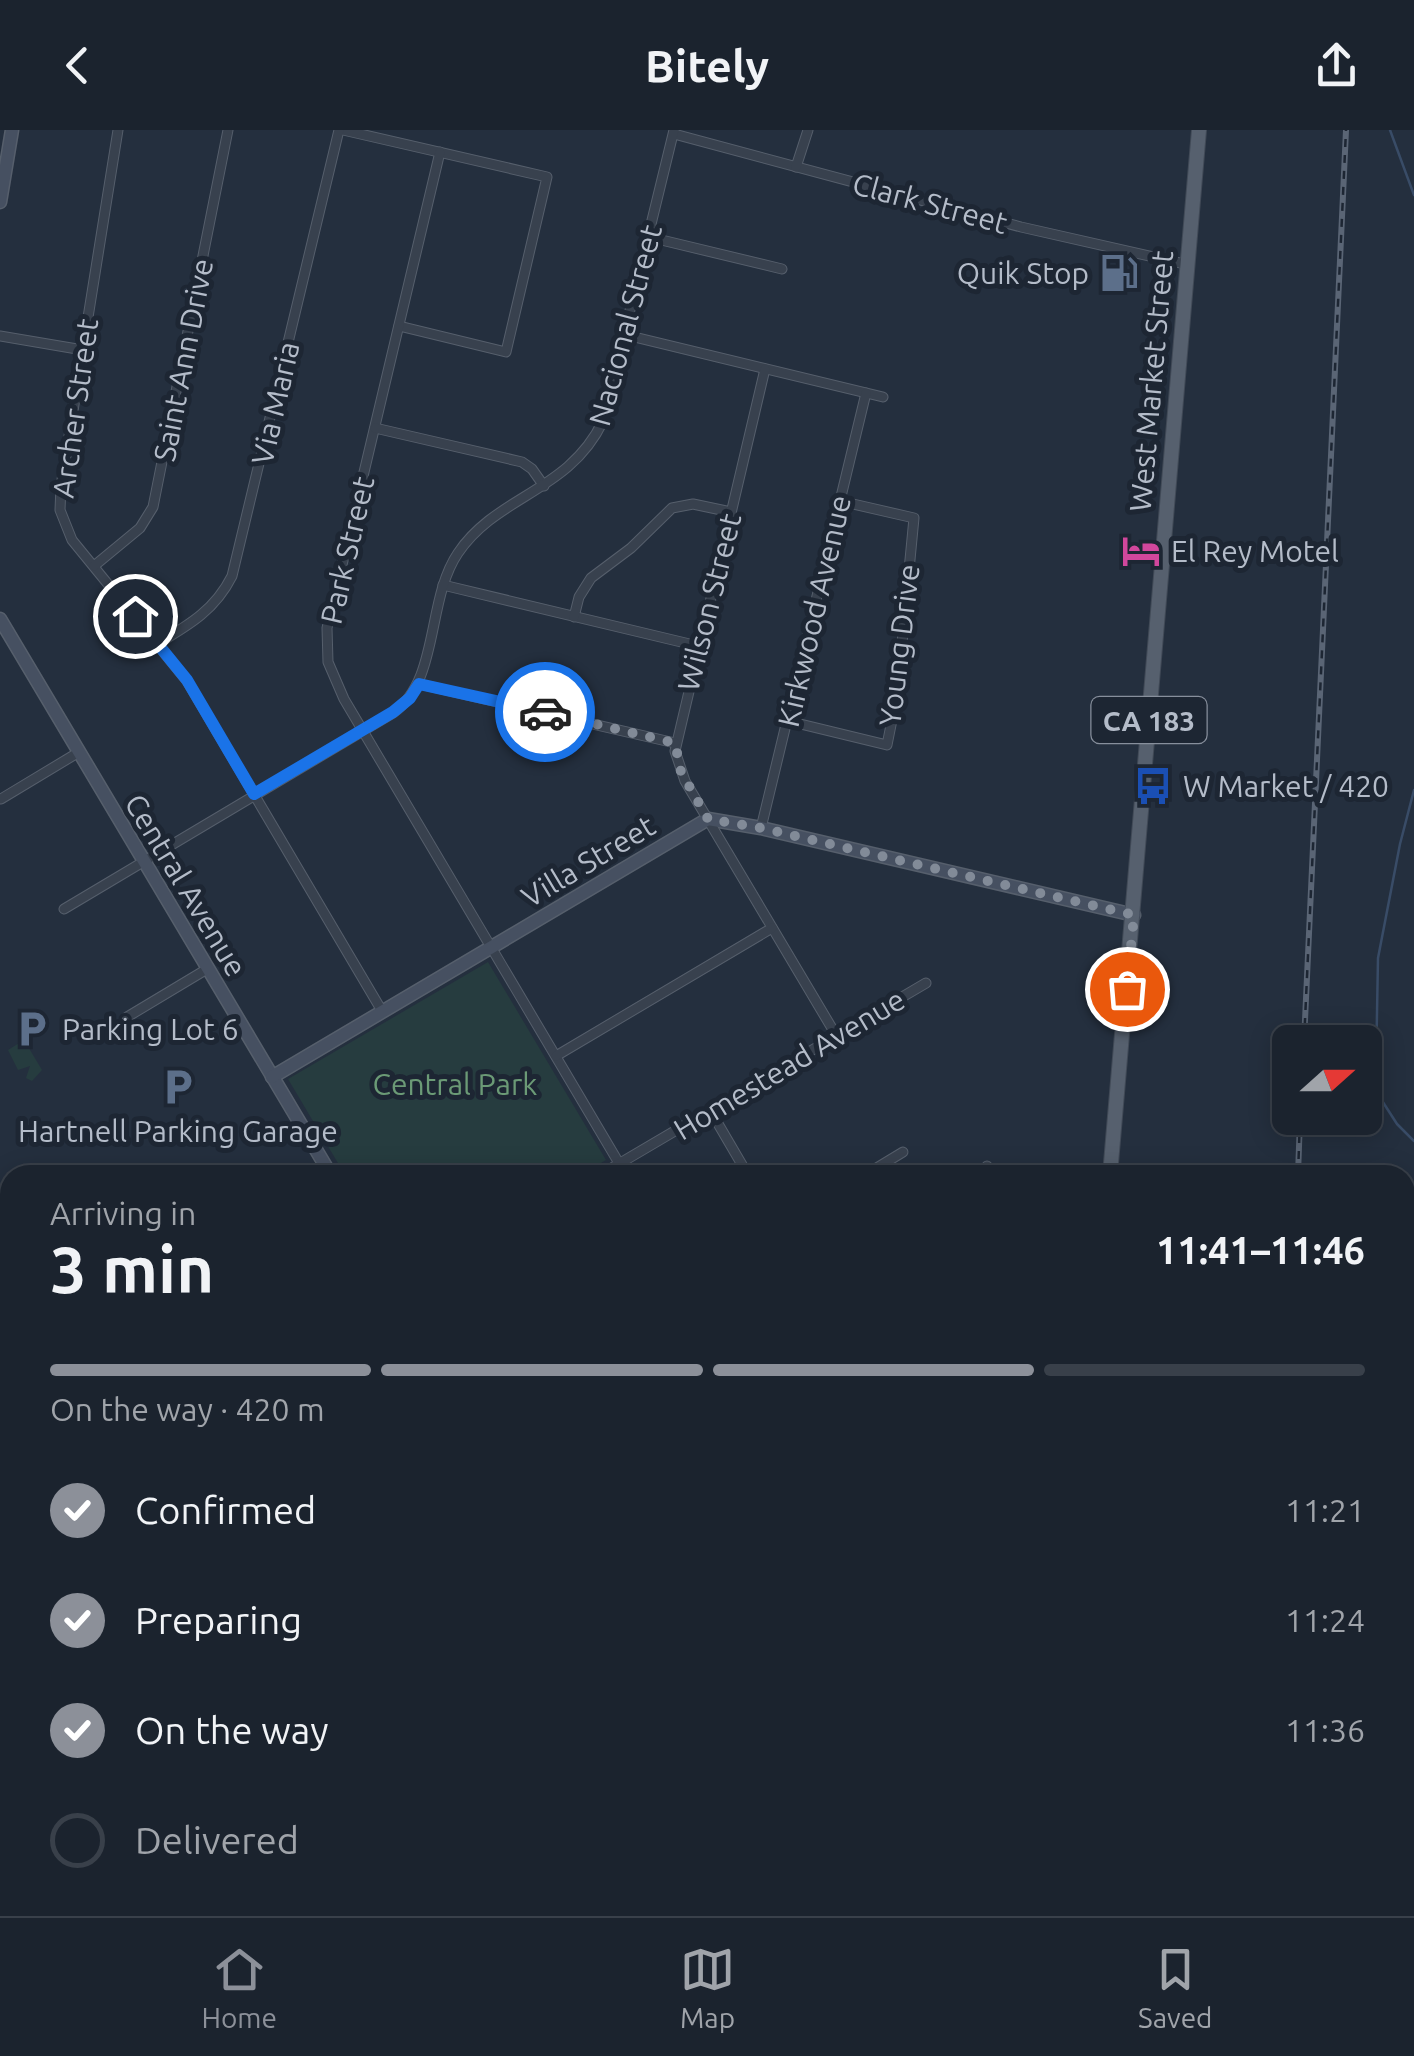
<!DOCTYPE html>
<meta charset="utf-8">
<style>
body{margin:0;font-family:Ubuntu,sans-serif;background:#242b36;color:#f1f3f6;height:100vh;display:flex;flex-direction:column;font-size:38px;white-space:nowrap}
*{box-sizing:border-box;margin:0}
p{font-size:32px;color:#a0a4aa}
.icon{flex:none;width:55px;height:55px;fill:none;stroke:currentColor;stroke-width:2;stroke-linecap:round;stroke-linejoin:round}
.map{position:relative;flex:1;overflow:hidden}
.sheet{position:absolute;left:0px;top:1035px;width:1415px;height:752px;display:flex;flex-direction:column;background:#1b232e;border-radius:30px 30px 0 0;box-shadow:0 5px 25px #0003,0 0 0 2px #39404a}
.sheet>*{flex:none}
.needle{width:65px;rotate:69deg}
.controls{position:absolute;left:1272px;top:895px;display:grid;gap:20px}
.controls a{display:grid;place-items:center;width:110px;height:110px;border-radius:15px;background:#1b232e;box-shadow:0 5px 25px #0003,0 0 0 2px #39404a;font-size:50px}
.pin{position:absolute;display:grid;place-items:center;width:85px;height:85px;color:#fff;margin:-42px;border:5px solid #fff;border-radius:50%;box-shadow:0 2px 10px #0007}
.courier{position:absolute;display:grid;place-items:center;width:100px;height:100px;margin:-50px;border:8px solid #1a73e8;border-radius:50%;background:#fff;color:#222;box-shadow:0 2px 12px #0007}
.head em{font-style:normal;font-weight:700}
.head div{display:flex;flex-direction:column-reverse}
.head{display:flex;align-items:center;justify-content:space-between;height:170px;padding:0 50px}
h1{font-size:65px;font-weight:700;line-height:75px}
.bar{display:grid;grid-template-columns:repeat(4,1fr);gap:15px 10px;align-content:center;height:120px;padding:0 50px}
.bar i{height:12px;border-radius:8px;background:#39404a}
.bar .current{background:#8c9099}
.bar p{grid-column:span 4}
ol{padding:0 50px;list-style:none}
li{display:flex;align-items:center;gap:30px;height:110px}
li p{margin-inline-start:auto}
li .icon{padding:10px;border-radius:50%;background:#8c9099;color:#fff;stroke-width:4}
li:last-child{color:#a0a4aa}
li i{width:55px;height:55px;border:5px solid #39404a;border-radius:50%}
header{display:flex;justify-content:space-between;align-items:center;height:130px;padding:0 50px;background:#1b232e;font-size:45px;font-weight:700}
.dock{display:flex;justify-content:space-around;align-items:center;height:140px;border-top:2px solid #39404a;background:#1b232e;font-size:28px;color:#a0a4aa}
.dock a{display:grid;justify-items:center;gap:5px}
.dock .current{color:#8c9099}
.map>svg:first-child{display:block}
</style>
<header><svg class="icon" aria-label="back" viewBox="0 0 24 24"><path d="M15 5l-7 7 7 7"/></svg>Bitely<svg class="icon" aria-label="share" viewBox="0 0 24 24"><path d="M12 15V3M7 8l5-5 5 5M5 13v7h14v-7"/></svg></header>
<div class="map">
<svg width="1414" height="1786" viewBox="0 0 1414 1786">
<rect width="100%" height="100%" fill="#242f3e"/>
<!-- green -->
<g fill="#263c3f">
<path d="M488,832L606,1030L580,1045H345L288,949Z"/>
<path d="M24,910L42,940L32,951L26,948L30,936L18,940L8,920Z"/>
</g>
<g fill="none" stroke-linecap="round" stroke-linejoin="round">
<!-- stream -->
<g stroke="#394c67" stroke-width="2.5">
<path d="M1390,0L1414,65"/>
<path d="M1414,660L1400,714L1378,828L1376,938L1379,966L1397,994L1414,1011"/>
</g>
<!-- street casing -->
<g stroke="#565f6c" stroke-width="11">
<g id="street">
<path d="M118,0L61,356L60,380L72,410L187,551L382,881"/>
<path d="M343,0L547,47L506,222L399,196"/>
<path d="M674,4L1021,97L1189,135"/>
<path d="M440,22L327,498L328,532L344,569L626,1045"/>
<path d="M796,37L808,0"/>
<path d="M649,107L782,139"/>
<path d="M626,205L883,267"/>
<path d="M0,206L83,220"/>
<path d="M765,239L675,621L685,651L836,905"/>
<path d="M375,298L522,332L532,339L544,356"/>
<path d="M94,436L140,398L153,377L228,0"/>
<path d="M443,455L698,516"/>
<path d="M574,487L579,467L591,448L631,418L672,378L693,374L731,382"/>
<path d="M157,514C189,495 215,480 232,446L339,0"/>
<path d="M419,554L675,613"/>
<path d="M788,591L887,615L897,565L914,388L840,371"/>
<path d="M1,669L79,622"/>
<path d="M761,698L866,263"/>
<path d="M64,779L393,583C440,550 426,470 458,423C497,365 569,362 603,291L674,0"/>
<path d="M127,887L207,839"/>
<path d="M556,926L772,798"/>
<path d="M710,980L748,1045"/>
<path d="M600,1045L926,853"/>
<path d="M865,1045L903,1022"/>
<path d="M987,1045V1036"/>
<path d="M0,1400L10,1394"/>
<path d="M0,1540L10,1534"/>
<path d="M0,1692L10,1686"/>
<path d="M138,1778L143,1786"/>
<path d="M588,1786L602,1778"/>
</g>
</g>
<!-- secondary casing -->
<g stroke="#565f6c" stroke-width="15">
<g id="secondary">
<path d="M0,72L12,0"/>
<path d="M0,489L331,1045"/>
<path d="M272,947L708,689L761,698L1134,785"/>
<path d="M0,1373L10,1390"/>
<path d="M238,1778L243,1786"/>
<path d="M546,1778L550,1786"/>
<path d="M764,1778L769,1786"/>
<path d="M89,1786L103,1778"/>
<path d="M337,1786L352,1778"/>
</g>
</g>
<!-- primary casing -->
<g stroke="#414a57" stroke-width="16">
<g id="primary">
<path d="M1110,1045L1199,0"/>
<path d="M1051,1786L1052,1778"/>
<path d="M1065,1786L1066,1778"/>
</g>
</g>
<!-- street -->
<use href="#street" stroke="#38414e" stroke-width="9"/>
<!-- secondary -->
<use href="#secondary" stroke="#465061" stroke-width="12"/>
<!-- primary -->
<use href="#primary" stroke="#56606e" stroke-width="14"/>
<!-- rail casing -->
<g stroke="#5a6575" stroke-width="6">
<g id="rail">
<path d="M1304,912L1346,0"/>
<path d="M1298,1045L1300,988"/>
<path d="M1264,1786L1265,1778"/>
</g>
</g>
<!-- rail -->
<use href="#rail" stroke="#1d2633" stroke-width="2.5" stroke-dasharray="8" stroke-linecap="butt"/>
</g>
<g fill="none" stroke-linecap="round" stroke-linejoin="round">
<!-- done -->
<path stroke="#828b98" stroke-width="10" stroke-dasharray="0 18" d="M545,582L675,613L681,642L708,689L761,698L1134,785L1127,859"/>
<!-- route -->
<path stroke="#1a73e8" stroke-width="12" d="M135,486L187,550L254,664L393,582L410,568L419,554L545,582"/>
</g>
<!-- icons -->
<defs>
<g id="fuel-bare" transform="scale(3)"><path d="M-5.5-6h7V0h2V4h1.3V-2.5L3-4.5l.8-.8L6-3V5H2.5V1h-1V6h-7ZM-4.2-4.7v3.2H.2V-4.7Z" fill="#5c6f8a" stroke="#1d2633" stroke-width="2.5" paint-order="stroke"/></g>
<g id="hotel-bare" transform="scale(3)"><path d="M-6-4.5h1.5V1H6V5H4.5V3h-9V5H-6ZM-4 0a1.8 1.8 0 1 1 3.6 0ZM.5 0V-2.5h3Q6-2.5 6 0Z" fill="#d1479c" stroke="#1d2633" stroke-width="2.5" paint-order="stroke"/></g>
<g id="bus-bare" transform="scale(3)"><path d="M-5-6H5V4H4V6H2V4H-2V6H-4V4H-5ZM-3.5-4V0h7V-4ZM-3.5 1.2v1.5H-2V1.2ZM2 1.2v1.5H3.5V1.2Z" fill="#1a4fb4" stroke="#1d2633" stroke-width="2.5" paint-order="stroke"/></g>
<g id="parking-bare" transform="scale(3)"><path d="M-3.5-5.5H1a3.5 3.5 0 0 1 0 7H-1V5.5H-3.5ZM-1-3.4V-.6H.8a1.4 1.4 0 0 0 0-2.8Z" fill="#5c6f8a" stroke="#1d2633" stroke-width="2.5" paint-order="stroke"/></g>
</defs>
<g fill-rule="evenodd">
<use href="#fuel-bare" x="1119" y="143"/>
<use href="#hotel-bare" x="1141" y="421"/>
<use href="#bus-bare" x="1153" y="656"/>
<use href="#parking-bare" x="32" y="899"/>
<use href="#parking-bare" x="178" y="957"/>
</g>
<g text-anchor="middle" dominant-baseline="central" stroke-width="10" stroke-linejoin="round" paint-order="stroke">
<!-- shield labels -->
<rect fill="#1d2633" stroke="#878f9c" stroke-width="2.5" x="1091.5" y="567" width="115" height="46" rx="8"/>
<g font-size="28" font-weight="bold" fill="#b4bcc9">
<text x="1149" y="590">CA 183</text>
</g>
<!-- street labels -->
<g font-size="30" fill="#b4bcc9" stroke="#1d2633">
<text transform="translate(930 73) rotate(15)">Clark Street</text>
<text transform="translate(625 195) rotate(-75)">Nacional Street</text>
<text transform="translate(183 230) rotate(-79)">Saint Ann Drive</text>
<text transform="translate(1151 251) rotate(-85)">West Market Street</text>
<text transform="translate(275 273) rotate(-77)">Via Maria</text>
<text transform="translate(75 278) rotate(-82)">Archer Street</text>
<text transform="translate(347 420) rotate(-77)">Park Street</text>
<text transform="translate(709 472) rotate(-76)">Wilson Street</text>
<text transform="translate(814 481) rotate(-77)">Kirkwood Avenue</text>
<text transform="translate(899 515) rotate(-83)">Young Drive</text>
<text transform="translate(588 731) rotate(-31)">Villa Street</text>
<text transform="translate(186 755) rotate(59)">Central Avenue</text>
<text transform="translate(789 934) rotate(-31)">Homestead Avenue</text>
</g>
<!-- poi labels -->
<g font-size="30" fill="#b4bcc9" stroke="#1d2633" text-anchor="start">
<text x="1089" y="143" text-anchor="end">Quik Stop</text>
<text x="1171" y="421">El Rey Motel</text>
<text x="1183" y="656">W Market / 420</text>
<text x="62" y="899">Parking Lot 6</text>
<text x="178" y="1001" text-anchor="middle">Hartnell Parking Garage</text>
</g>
<!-- park labels -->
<g font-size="30" fill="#6b9a76" stroke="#1d2633">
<text x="455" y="954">Central Park</text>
</g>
</g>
</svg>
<div class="controls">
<a><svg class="needle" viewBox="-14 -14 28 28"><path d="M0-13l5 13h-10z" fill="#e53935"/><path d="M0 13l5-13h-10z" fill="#a0a4aa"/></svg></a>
</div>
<div class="pin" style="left:1127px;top:859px;background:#ea580c"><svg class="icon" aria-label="bag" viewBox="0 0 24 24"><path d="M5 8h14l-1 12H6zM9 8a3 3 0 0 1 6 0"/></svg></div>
<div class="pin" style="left:135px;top:486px;background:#1f2937"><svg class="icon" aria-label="home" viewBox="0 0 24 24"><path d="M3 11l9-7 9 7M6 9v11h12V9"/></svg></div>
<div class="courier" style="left:545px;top:582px"><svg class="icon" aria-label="car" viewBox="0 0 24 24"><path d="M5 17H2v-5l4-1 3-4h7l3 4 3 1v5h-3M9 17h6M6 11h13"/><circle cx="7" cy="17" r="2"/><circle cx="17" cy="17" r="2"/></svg></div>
<section class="sheet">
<div class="head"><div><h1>3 min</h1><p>Arriving in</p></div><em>11:41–11:46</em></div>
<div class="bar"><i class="current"></i><i class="current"></i><i class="current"></i><i></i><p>On the way · 420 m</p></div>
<ol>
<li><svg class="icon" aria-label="check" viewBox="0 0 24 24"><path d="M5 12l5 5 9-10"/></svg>Confirmed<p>11:21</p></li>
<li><svg class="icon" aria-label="check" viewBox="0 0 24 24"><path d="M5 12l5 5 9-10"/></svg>Preparing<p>11:24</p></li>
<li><svg class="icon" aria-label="check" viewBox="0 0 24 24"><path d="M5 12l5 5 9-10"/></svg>On the way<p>11:36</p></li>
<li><i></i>Delivered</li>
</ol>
</section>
</div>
<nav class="dock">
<a class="current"><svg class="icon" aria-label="home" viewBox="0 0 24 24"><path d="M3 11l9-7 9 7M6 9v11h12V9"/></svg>Home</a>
<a><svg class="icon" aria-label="map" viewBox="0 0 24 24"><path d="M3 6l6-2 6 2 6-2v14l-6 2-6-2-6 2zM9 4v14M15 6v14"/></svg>Map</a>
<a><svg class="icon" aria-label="saved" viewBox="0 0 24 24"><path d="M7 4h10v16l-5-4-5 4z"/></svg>Saved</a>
</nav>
